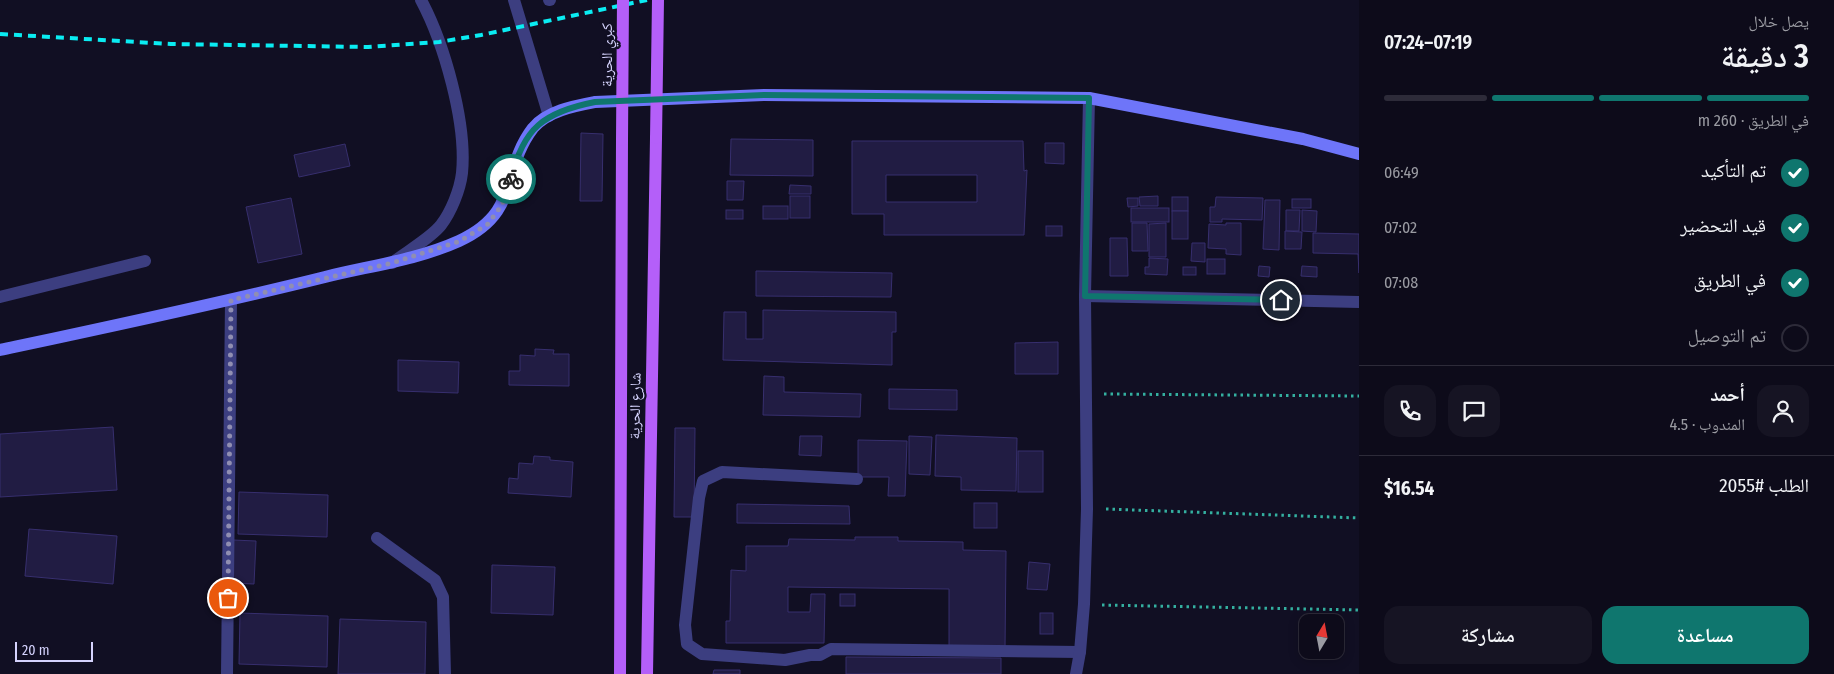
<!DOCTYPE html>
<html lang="ar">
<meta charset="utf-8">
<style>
body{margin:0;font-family:"Fira Sans Condensed","Noto Naskh Arabic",sans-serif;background:#161423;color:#f1f3f6;direction:rtl;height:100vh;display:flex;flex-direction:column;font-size:19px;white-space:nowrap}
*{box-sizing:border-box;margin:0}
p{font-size:16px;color:#9a9ba2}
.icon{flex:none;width:28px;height:28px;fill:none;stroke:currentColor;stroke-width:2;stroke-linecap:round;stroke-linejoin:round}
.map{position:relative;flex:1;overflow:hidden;direction:ltr}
.panel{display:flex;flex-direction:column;background:#0d0b1a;width:475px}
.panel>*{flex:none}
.needle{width:32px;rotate:10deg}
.fabs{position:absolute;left:1299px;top:614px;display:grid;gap:10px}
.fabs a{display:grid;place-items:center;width:45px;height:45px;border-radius:10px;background:#0d0b1a;box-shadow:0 2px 12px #0003,0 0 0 1px #2d2b39;font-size:25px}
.scale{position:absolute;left:15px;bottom:12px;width:78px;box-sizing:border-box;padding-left:5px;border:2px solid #d5d3fd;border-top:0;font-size:14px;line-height:18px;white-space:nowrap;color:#d5d3fd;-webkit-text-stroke:4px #110f23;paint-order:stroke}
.pin{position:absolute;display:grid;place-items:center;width:42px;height:42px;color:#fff;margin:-21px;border:2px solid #fff;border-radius:50%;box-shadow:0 1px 5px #0007}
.courier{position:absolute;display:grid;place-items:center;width:50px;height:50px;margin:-25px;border:4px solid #0f766e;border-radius:50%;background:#fff;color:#222;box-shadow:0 1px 6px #0007}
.summary em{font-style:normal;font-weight:600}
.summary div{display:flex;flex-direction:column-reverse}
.summary{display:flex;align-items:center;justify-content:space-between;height:85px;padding:0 25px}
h1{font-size:32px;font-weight:600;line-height:38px}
.bar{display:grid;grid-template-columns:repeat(4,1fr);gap:8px 5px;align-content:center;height:60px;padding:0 25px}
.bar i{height:6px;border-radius:4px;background:#2d2b39}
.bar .current{background:#0f766e}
.bar p{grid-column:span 4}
.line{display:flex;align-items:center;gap:12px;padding:0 25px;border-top:1px solid #2d2b39}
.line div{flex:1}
.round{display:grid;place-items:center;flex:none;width:52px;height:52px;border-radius:15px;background:#161423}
ol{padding:0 25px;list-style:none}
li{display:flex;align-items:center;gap:15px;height:55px}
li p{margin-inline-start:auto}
li .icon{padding:5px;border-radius:50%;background:#0f766e;color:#fff;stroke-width:4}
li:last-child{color:#9a9ba2}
li i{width:28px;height:28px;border:2px solid #2d2b39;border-radius:50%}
.button{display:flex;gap:10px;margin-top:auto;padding:10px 25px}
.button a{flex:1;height:58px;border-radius:15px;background:#0f766e;color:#fff;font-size:20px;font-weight:600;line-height:58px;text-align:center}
.button a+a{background:#161423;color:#f1f3f6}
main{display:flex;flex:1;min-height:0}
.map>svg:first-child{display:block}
</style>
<main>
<section class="panel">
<div class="summary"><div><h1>3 دقيقة</h1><p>يصل خلال</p></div><em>07:19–07:24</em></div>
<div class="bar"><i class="current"></i><i class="current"></i><i class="current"></i><i></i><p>في الطريق · 260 m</p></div>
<ol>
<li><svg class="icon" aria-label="check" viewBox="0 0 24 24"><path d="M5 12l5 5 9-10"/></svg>تم التأكيد<p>06:49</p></li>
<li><svg class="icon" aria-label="check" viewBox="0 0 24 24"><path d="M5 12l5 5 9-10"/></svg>قيد التحضير<p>07:02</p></li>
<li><svg class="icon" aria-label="check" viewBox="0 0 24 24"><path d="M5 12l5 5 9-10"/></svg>في الطريق<p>07:08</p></li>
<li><i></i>تم التوصيل</li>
</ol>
<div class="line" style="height:90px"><a class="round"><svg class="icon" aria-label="person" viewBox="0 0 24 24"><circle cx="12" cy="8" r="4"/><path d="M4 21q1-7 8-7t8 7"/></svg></a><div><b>أحمد</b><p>المندوب · 4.5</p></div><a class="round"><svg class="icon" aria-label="chat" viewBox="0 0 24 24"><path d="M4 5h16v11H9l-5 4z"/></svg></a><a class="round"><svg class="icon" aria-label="phone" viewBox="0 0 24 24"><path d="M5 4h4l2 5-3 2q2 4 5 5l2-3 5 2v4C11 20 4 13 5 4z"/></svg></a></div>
<div class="line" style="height:65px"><div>الطلب #2055</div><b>$16.54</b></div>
<div class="button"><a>مساعدة</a><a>مشاركة</a></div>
</section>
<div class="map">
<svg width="1359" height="674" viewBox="0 0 1359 674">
<rect width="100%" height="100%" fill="#110f23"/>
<!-- building -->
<g fill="#211c43" stroke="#372f6e" fill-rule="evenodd">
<path d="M581,133L603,134L602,201H580Z"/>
<path d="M731,139L813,140V176L730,175Z"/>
<path d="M852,141H1023L1024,171L1027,170L1024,235H884V214H852ZM886,175H977V202H886Z"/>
<path d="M1045,143H1064V164L1045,163Z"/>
<path d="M345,144L350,166L299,177L294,155Z"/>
<path d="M727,181H744L743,200H727Z"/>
<path d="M790,185L811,186V194H789Z"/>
<rect x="790" y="196" width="20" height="22"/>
<path d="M1158,196V206H1140L1139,197Z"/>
<rect x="1172" y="197" width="16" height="14"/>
<path d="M1216,197L1263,198L1262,220L1222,219V222H1210V207H1215Z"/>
<path d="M291,198L302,254L258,263L246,207Z"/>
<path d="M1127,198H1138V206L1128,207Z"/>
<rect x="1292" y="199" width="19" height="9"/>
<path d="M1265,200H1280L1279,250L1263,249Z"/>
<rect x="763" y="206" width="25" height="13"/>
<rect x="1131" y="208" width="38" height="14"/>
<rect x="726" y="210" width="17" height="9"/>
<path d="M1286,210H1300L1299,231H1286Z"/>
<path d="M1302,210L1317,211L1316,232L1302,231Z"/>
<rect x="1172" y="211" width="16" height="28"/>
<path d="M1132,223H1147L1148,251H1132Z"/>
<path d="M1166,223V257H1149V224Z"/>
<path d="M1226,223H1241V255L1226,254V249L1208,248L1209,224L1226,225Z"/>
<rect x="1046" y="226" width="16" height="10"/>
<path d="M1285,231L1302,232L1301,249H1285Z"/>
<path d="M1313,233L1359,234V273L1358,254L1313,253Z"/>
<path d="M1110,238H1127L1128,276H1110Z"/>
<path d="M1192,243H1205V262L1191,261Z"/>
<path d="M1149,258L1168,259L1167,275L1145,274V267H1149Z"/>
<rect x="1207" y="259" width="18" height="15"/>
<path d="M1259,266L1270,267L1269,277L1258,276Z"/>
<path d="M1302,266L1317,267V277L1301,276Z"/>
<rect x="1183" y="267" width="13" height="8"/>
<path d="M756,271L892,273L891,297L756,296Z"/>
<path d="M763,310L896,312V332H892V365L723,360L724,312H746V339H763Z"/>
<path d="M1058,342V374H1015V343Z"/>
<path d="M535,349L554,350L553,354H569V386L509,385V371H520V355L535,356Z"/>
<path d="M398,360L459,362L458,393L398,391Z"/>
<path d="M764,376L784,377V392L861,394L860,417L763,415Z"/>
<path d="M889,389L957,390V410L889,409Z"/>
<path d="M113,427L117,490L0,497V434Z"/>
<path d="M675,428H695L694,517H674Z"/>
<path d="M936,435L1017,438L1016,491L961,490V477L935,476Z"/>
<path d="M800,436H822L821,456L799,455Z"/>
<path d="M909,436L932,437L930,475L909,474Z"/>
<path d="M858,440L907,441L905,496H888L889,477H858Z"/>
<rect x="1018" y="451" width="25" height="41"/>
<path d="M534,456L550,457V460L573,462L571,497L508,493L509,478L518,479L519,463L533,464Z"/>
<path d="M239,492L328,495L327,537L238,534Z"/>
<rect x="974" y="503" width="23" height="25"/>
<path d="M737,504L849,506L850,524L737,523Z"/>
<path d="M29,529L117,536L113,584L25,576Z"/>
<path d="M855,537H898V541L963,542V550L1006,551L1005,649L949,648V589L788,587V612H810L811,594H825L824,643H726V621H730L731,570L746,571V546H788L789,539L855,540Z"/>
<path d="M233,540L256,541L254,584L231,583Z"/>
<path d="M1029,562L1050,564L1047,590L1027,589Z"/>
<path d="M492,565L555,567L553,615L491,613Z"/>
<rect x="840" y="594" width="15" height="12"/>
<path d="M240,613L328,616L327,667L239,664Z"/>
<rect x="1040" y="613" width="13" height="21"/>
<path d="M340,619L426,622L425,674H338Z"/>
<path d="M846,657L1001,658V674H846Z"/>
<path d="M714,670H740V674H713Z"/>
</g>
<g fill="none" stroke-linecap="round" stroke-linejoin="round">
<!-- path -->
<g stroke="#34b0a0" stroke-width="3" stroke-dasharray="2.5 4" stroke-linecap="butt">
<path d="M1104,394L1359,396"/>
<path d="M1106,509L1359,518"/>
<path d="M1102,605L1359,610"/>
</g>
<!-- lane -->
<g stroke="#3c3e80" stroke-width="12">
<path d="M514,0L549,116"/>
<path d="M549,0H550"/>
<path d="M392,263C406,252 431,238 441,225C451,212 460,190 462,173C467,123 444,43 421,0"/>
<path d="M0,297L145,261"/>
<path d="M857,479L722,472L703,481L699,498L685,625L687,644L702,654L785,660L810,655H820L831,649L1080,652"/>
<path d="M377,538L435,580L443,597L445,674"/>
<path d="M227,674L231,300"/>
</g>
<!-- street -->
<g stroke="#3c3e80" stroke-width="12">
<path d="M1085,296L1359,302"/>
<path d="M1076,674L1080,652L1084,604L1087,509L1085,296L1089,98"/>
</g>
<!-- secondary -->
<path stroke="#6e75f9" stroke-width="12" d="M0,350C108,327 217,304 325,277C369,266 417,260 459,241C522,212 500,171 533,128C547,111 574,106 595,102L764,95L1089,98L1303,139L1359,154"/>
<!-- primary -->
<g stroke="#b45ff9" stroke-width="12">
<path d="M620,674L622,140"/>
<path d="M647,674L656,138"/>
</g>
<!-- rail -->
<path stroke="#0aecf2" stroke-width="4" stroke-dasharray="8 6" stroke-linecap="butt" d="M0,34L171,44L368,47L439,42L481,35L647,0"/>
<!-- primary-bridge -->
<g stroke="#b45ff9" stroke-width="12">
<path d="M656,138L658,0"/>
<path d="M622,140L623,0"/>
</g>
</g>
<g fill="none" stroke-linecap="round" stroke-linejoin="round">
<!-- done -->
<path stroke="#908eb1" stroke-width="5" stroke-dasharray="0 9" d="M228,598L231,300L392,263L460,241L488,224L502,205L511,179"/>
<!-- route -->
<path stroke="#0f766e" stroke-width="6" d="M511,179C523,128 544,112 595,102L764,95L1089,98L1085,296L1281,300"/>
</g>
<g text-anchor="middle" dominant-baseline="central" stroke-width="4.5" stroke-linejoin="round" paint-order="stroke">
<!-- street labels -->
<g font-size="15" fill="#d5d3fd" stroke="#110f23">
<text transform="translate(607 55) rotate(-90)">كبري الحرية</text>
<text transform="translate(635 406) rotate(-89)">شارع الحرية</text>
</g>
</g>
</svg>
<div class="fabs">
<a><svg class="needle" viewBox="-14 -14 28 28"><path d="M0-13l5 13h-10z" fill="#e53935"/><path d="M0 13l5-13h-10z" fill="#9a9ba2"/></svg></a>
</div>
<div class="scale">20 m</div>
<div class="pin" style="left:228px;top:598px;background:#ea580c"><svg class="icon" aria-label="bag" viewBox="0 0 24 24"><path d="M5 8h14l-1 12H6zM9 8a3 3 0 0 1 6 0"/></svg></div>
<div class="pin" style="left:1281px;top:300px;background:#1f2937"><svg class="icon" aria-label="home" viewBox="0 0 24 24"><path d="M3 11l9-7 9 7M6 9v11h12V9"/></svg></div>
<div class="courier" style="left:511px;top:179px"><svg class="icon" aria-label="bike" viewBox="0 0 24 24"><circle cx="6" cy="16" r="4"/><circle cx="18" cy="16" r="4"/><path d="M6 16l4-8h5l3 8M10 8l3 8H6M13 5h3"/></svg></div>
</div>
</main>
